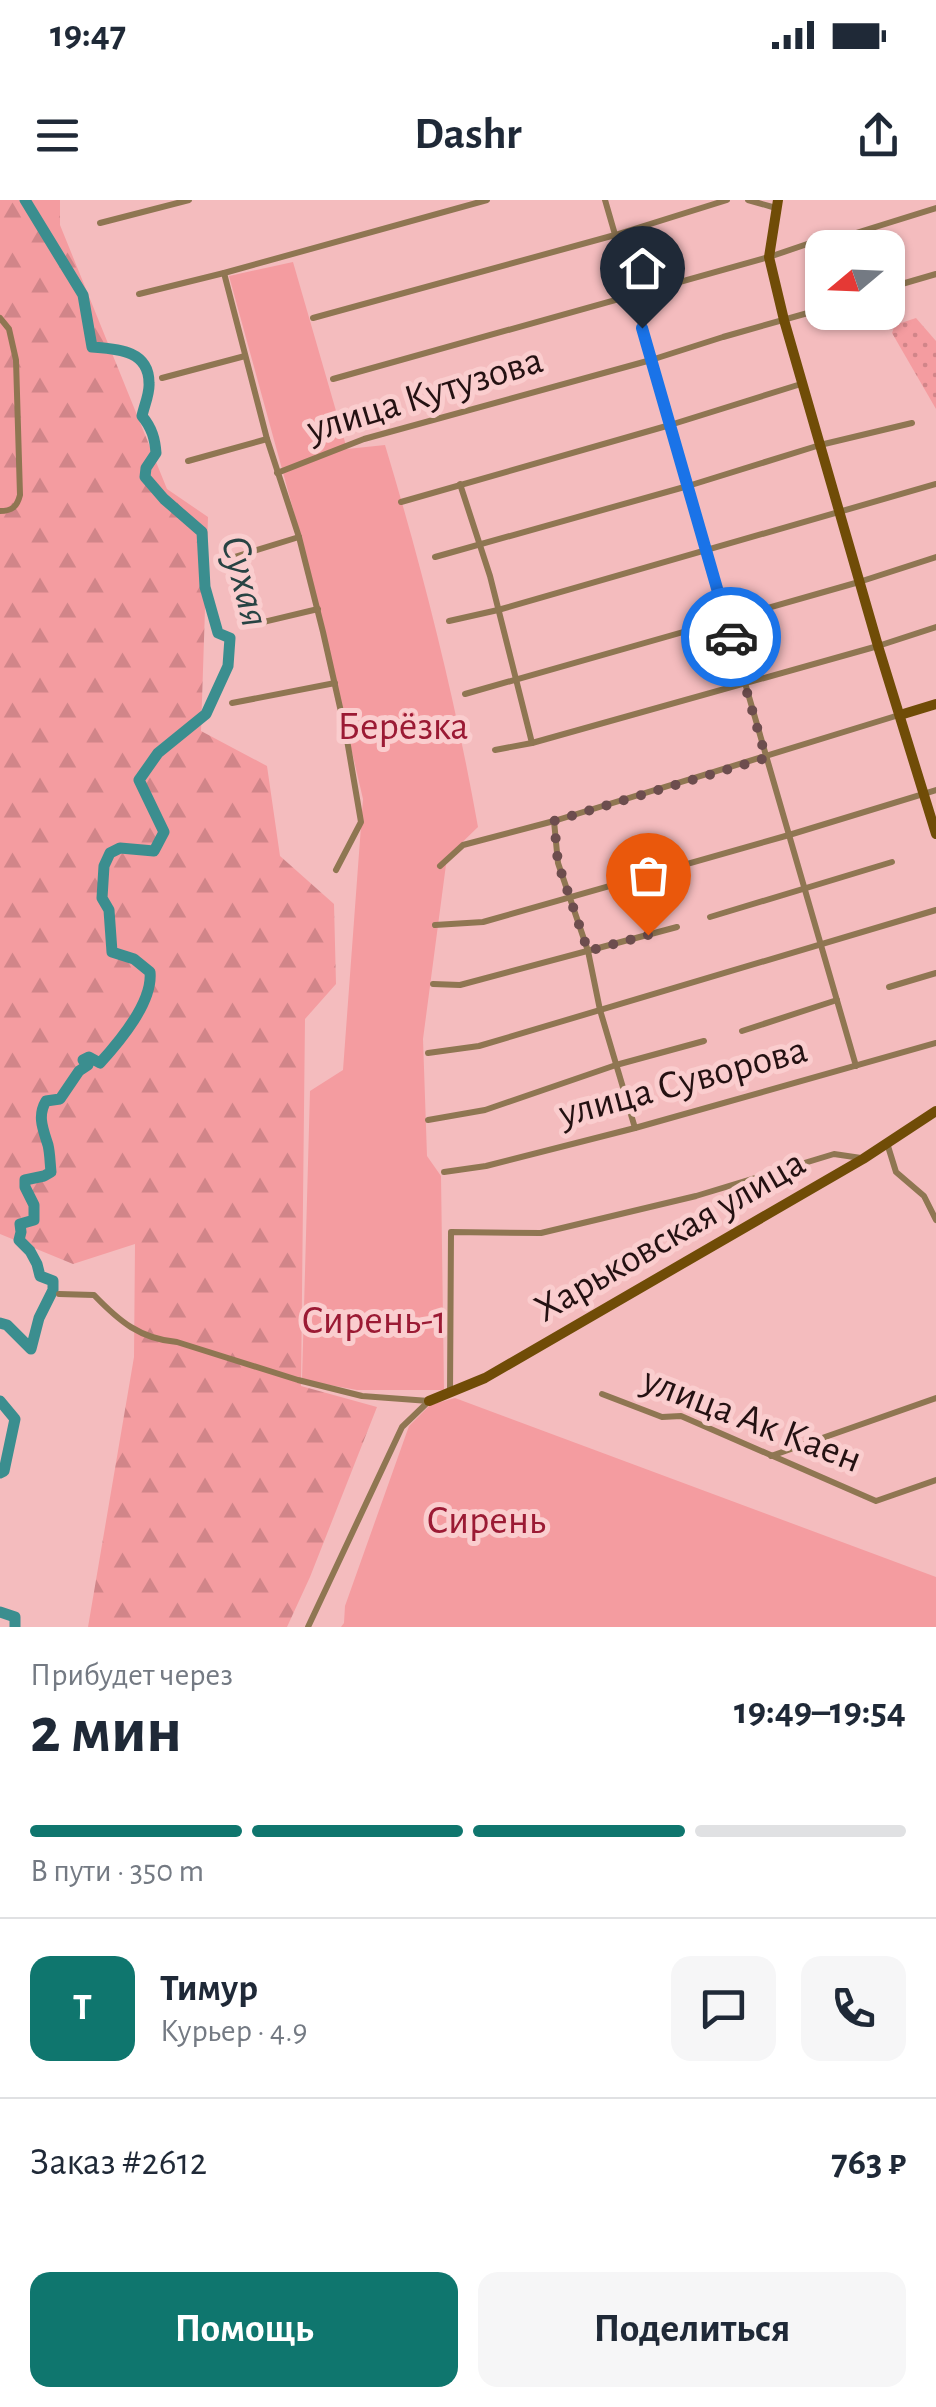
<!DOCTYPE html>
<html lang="ru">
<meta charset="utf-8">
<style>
body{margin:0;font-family:"Alegreya Sans",sans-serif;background:#f6f6f7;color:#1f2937;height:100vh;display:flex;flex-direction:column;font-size:38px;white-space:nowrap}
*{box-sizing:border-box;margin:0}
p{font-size:32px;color:#747a83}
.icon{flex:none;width:55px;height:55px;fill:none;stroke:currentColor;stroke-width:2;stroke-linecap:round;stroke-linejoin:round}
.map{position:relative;height:1427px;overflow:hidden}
.drawer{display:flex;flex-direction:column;background:#fff;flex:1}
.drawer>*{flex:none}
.needle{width:65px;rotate:251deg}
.tools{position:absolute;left:805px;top:30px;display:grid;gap:20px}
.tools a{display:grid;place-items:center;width:100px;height:100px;border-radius:20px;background:#fff;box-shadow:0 2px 8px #0004;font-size:50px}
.pin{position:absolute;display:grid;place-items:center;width:85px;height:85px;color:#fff;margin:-102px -42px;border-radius:50% 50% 50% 0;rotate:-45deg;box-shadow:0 0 10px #0007}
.pin .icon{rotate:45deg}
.courier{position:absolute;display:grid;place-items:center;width:100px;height:100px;margin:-50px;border:8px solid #1a73e8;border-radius:50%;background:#fff;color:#222;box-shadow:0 2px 12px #0007}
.summary em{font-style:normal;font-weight:700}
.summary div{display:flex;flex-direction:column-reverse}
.summary{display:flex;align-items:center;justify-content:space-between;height:170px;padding:0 30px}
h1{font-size:65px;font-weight:700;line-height:75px}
.bar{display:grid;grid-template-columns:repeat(4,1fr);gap:15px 10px;align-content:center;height:120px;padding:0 30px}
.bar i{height:12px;border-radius:8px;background:#e0e1e3}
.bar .current{background:#0f766e}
.bar p{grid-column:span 4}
.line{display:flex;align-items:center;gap:25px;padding:0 30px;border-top:2px solid #e0e1e3}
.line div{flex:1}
.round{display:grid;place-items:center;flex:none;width:105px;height:105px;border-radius:20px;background:#f6f6f7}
.button{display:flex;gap:20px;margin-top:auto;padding:20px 30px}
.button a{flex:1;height:115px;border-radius:20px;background:#0f766e;color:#fff;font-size:40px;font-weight:700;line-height:115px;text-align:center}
.button a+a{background:#f6f6f7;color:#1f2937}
.status{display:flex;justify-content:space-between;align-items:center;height:70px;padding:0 50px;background:#fff;direction:ltr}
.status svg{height:28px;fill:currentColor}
header{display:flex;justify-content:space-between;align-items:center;height:130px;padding:0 30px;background:#fff;font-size:45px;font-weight:700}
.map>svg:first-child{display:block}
</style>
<div class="status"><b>19:47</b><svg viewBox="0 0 49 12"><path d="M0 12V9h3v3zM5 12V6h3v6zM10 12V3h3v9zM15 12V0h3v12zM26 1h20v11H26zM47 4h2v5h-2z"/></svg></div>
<header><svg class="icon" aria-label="menu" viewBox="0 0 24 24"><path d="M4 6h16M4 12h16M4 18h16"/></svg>Dashr<svg class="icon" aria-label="share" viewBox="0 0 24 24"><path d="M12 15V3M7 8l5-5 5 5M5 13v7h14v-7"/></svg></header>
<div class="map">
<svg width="936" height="1427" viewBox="0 0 936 1427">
<defs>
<pattern id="grass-dots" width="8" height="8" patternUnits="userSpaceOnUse" patternTransform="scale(2.5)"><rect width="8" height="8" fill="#f49ca0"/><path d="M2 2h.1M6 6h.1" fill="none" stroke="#d18589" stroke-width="1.8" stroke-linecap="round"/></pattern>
<pattern id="forest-firs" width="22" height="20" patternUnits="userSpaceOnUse" patternTransform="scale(2.5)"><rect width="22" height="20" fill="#f49ca0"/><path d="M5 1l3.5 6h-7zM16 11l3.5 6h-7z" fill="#d18589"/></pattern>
</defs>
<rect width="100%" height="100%" fill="#f4bcbe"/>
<!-- grass -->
<path fill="url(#grass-dots)" d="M916,118L936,141V209L892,133L895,125Z"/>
<!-- forest -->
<path fill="url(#forest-firs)" d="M0,0H60V25L167,289L208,317L201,531L267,566L280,656L334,704L336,784L305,819L301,1186L377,1207L310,1377L287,1427H88L134,1157L135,1044L73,1064L0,1034Z"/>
<!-- garden -->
<g fill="#f49ca0">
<path d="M293,62L347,249L385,245C423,371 455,498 478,627L447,657L423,839L427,956L441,976L444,1190H357L302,1180L310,891L343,870L363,599L307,360L229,76Z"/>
<path d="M455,1198L936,1377V1427H341L344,1423L345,1406L409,1226L430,1205Z"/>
</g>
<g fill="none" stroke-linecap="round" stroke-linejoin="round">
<!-- river -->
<g stroke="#3b8e8f" stroke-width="11">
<path d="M0,1123L7,1125L31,1149L39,1118L53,1090V1081L40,1076L37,1064L30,1051L19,1040L21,1032L20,1024L34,1020V1005L25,987V980L44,976L51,972C50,963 50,953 48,945C43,929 37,916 46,901L60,899L79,871L88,865L83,860L89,857L100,863C120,841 153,802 150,772L134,759L112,752L109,710L102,698L104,666L110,653L120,648L154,651L164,632L139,580L158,553L206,514L228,466L230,438L218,433L205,387L202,332L164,299L145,277L146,268L156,253C155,239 152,228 142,216C144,206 150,193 149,183C149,150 117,149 92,147L83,95L25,0"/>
<path d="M0,1201L15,1219L4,1271L0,1273"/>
<path d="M0,1412L15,1417V1427"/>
</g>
<!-- street -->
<g stroke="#8f7652" stroke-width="6">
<path d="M605,0L856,866"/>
<path d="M748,0L776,8"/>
<path d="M100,23L189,0"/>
<path d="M840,38L936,8"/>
<path d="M224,73L267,239L299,337L323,432L346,534L361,622L336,670"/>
<path d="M888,88L936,74"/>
<path d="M139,94L224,73L487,0"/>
<path d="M0,118L9,129L16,160L20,295C17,307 12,311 0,311"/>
<path d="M313,118L615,35L727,0"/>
<path d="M162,178L245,156"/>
<path d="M333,179L769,57L819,40"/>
<path d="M188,261L267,239"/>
<path d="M277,273L364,239L651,160L723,137L822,109"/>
<path d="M460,284L490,376L532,543"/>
<path d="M401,302L670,225L801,184"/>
<path d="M435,357L688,286L820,245L912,223"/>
<path d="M228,359L299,337"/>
<path d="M449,421L498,410L936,284"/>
<path d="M251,425L318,409"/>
<path d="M465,494L859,382L936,357"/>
<path d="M232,503L335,483"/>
<path d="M495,550L532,543L878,446L936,427"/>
<path d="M554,621L558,663L588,751L600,810L635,928"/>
<path d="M440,666L463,645L554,621L899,515"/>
<path d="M710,717L892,662"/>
<path d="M435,725L483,722L789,635L936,590"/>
<path d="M433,784L460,785L677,727"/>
<path d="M889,787L936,773"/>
<path d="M742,831L837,800"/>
<path d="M428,853L479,846L936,710"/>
<path d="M428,920L485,910L616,865L704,841"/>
<path d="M887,943L896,972L924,996L936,1020"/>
<path d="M444,972L486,966L635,928L936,843"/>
<path d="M59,1094L94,1095C119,1121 140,1139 177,1142L298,1180L362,1196L429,1201"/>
<path d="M450,1193L451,1032L541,1033L696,996L834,954L861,958"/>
<path d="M602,1194L662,1217L681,1216L876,1301L936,1280"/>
<path d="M771,1256L936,1198"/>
<path d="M308,1427L402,1227L429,1201"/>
</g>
<!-- secondary -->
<g stroke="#704c07" stroke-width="10">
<path d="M778,0L769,57L784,120L878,446L936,634"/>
<path d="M900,515L936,504"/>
<path d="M429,1201L485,1178L863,959L936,911"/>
</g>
</g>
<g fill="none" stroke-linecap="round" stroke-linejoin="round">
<!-- done -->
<path stroke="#6d4d4e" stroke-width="10" stroke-dasharray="0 18" d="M648,735L588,751L558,663L554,621L766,558L731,437"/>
<!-- route -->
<path stroke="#1a73e8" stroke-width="12" d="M642,128L731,437"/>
</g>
<g text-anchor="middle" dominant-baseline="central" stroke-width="10" stroke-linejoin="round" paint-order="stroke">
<!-- street labels -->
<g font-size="40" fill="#241112" stroke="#facdce">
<text transform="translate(425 195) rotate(-17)">улица Кутузова</text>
<text transform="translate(683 882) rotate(-15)">улица Суворова</text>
<text transform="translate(670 1036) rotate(-30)">Харьковская улица</text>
<text transform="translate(752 1220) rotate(21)">улица Ак Каен</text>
</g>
<!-- park labels -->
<g font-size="40" fill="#9b1a34" stroke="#facdce">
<text x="403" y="527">Берёзка</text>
<text x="374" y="1121">Сирень-1</text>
<text x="486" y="1321">Сирень</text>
</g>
<!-- water labels -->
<g font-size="42" font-style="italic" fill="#284343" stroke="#facdce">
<text transform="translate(245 381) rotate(76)">Сухая</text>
</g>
</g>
</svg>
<div class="tools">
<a><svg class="needle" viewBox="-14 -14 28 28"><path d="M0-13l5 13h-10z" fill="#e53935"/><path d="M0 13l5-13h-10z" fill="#747a83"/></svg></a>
</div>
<div class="pin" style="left:648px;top:735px;background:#ea580c"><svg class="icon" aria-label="bag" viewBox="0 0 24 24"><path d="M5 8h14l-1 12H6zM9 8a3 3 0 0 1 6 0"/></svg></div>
<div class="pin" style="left:642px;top:128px;background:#1f2937"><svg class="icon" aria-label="home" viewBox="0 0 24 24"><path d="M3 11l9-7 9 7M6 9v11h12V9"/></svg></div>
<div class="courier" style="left:731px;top:437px"><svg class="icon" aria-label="car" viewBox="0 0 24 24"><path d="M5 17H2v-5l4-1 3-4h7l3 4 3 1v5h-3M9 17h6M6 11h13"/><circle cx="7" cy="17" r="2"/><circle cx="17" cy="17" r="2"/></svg></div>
</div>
<section class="drawer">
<div class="summary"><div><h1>2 мин</h1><p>Прибудет через</p></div><em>19:49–19:54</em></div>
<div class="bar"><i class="current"></i><i class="current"></i><i class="current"></i><i></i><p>В пути · 350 m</p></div>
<div class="line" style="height:180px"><b class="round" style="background:#0f766e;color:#fff">Т</b><div><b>Тимур</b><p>Курьер · 4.9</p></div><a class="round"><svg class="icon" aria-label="chat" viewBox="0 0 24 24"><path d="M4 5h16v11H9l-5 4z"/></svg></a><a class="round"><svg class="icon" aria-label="phone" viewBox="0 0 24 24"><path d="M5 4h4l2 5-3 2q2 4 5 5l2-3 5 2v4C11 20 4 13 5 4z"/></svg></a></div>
<div class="line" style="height:130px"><div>Заказ #2612</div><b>763 ₽</b></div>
<div class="button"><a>Помощь</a><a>Поделиться</a></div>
</section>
